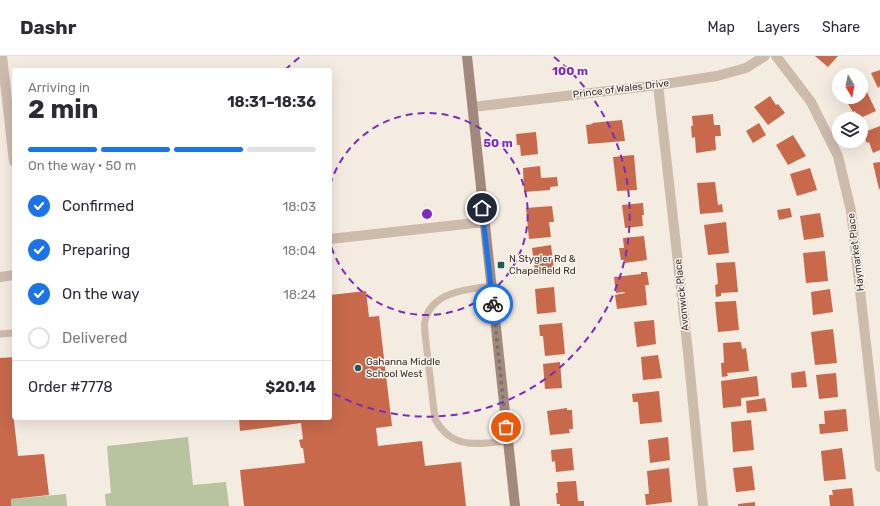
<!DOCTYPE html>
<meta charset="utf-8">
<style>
body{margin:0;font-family:Rubik,sans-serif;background:#f2f2f3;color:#2b2b33;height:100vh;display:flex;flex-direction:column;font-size:15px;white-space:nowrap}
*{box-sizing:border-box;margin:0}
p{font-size:13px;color:#7c7c81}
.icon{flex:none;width:22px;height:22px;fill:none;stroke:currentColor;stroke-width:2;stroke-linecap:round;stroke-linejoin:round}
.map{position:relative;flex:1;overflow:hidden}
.details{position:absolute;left:12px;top:12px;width:320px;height:352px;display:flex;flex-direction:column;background:#fff;border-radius:4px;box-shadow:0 4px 16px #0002}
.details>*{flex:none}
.needle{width:26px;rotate:170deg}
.tools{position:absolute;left:832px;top:12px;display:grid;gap:8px}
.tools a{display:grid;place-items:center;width:36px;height:36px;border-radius:50%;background:#fff;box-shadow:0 4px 16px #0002;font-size:20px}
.pin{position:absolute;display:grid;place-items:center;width:34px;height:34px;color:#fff;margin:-17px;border:2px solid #fff;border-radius:50%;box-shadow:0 1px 4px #0007}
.courier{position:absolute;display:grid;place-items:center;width:40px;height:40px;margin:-20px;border:3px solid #1a73e8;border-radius:50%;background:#fff;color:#222;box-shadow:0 1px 5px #0007}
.headline em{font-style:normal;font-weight:700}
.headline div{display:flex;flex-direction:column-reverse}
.headline{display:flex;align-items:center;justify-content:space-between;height:68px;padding:0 16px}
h1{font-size:26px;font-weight:700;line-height:30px}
.bar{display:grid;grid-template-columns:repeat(4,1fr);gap:6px 4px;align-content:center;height:48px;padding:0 16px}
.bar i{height:5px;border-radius:3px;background:#e1e1e2}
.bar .selected{background:#1a73e8}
.bar p{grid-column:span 4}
.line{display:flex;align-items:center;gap:10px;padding:0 16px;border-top:1px solid #e1e1e2}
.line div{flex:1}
ol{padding:0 16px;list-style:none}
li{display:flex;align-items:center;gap:12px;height:44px}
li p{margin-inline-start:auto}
li .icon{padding:4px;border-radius:50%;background:#1a73e8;color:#fff;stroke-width:4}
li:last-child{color:#7c7c81}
li i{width:22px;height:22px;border:2px solid #e1e1e2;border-radius:50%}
header{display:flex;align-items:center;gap:24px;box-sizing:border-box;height:56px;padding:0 20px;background:#fff;border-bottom:1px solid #e1e1e2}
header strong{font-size:19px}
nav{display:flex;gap:22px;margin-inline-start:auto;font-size:14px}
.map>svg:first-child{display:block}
</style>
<header>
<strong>Dashr</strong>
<nav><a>Map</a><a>Layers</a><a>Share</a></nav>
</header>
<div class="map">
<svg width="880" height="450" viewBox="0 0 880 450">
<rect width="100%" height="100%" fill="#f4ebe1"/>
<!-- green -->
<g fill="#b8c4a0">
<path d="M188,381L193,429L226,426L229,450H106L105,438L111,437L107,390Z"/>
<path d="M66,438L67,450H11V443Z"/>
</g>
<!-- building -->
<g fill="#c8694b">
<path d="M815,0H838L828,11Z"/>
<path d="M880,14V30L878,32L871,17Z"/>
<path d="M863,28L876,55L858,63L855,55L853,56L847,46L850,45L848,41H861V29Z"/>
<path d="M770,40L776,49L778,48L785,57L768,69L754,51Z"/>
<path d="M713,58L714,69H720L721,80H715L716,94L696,97L695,81L692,82L691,70H693L692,60Z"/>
<path d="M622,64L625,85L588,88L586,69L593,68L592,67Z"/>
<path d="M759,67L766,79L753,87L746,75Z"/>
<path d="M880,70V94L873,97L869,86L867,87L862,77Z"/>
<path d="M536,76L538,98L521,100L520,89H517L516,78Z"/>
<path d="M793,79L806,100L788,109L776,89Z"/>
<path d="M634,99L637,134L617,135L613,101Z"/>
<path d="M880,106V133H879L873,107Z"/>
<path d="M540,110L541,122L557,121L558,130L550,131V134L524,136L523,112Z"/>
<path d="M810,112L817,134L797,140L790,118Z"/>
<path d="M715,126L718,149L722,148L723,156L700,158L697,127Z"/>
<path d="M643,147L644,159H642L643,170L625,172L622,149Z"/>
<path d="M552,150L554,166H549L551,181L529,183L526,152Z"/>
<path d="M790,152L792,161L779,164L777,154Z"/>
<path d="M820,157L824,181L804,184L800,160Z"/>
<path d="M726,166L729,197L708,199L704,169Z"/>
<path d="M644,180L647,204L625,207L624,204H621L619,192H624L623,182Z"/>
<path d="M551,189L554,213L535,215L532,192Z"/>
<path d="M825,195L828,225L806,227L803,197Z"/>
<path d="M735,206L738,236L721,237V240L716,241L715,229L718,228L716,207Z"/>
<path d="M641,216H647L649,229H645L647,249L617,253L615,239L625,237L624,236L616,237L614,221L641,218Z"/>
<path d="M554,231L556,256L537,258L535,233Z"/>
<path d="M830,233L833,256L813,259L811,236Z"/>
<path d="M366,235L369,261L379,260L392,370L376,372L378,390L422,385L425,410L461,406L466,450H244L240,414L305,407L303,392H301L299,384L303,383L301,367L240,375L239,362H330V239Z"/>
<path d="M736,245L739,274L718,276L715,246Z"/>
<path d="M654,264L656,288L637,291L634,266Z"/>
<path d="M562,267L565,298L545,300L543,280H540L539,269Z"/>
<path d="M833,273L837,307L815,309L811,276Z"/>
<path d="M738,286H741L742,293L746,292L749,315L727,317L728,320L722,321L721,307H724L723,287Z"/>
<path d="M658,299L662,322L643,324L641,301Z"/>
<path d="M14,301V347H12L18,400L44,398L49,439L11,443V450H0V302Z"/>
<path d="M560,306L562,332L545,333L543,308Z"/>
<path d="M805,315L807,331L792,332L791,317Z"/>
<path d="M836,317L838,341L819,343L816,319Z"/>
<path d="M757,320L759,340L741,342V350L723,352L721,325Z"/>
<path d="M659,335L662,366L640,368L638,346H633L632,338Z"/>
<path d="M765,342L767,355L747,357L746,345Z"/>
<path d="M567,352V354H572L573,373H569L570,377L550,379L547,355Z"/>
<path d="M846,353L848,375L820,378L819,368H825L824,355Z"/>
<path d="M751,364L754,394L733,396L731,366Z"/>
<path d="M668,381L670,404L650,407L648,384Z"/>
<path d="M572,392L574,414L556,416L555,405L552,406L551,394Z"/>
<path d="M842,392L846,423L824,425L821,395Z"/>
<path d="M752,410L755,434L736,436L733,412Z"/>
<path d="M669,412L672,446L646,449L645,438H649L647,415Z"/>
<path d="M576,425L578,445H584V450H560V448H557L556,437H558L557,426Z"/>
<path d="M852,432L854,450H830L829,439H833L832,434Z"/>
<path d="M755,446V450H738V448Z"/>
</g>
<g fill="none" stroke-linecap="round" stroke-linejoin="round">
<!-- service -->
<g stroke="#cdbbac" stroke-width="7">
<path d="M491,230C467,233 431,236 425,265C424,269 425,274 425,278L435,363C452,394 477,388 508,385"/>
<path d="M0,278L14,277"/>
</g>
<!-- minor -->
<g stroke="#cdbbac" stroke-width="10">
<path d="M2,0L14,106"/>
<path d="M776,0L811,46L838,100L851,155L880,411"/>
<path d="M658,29L688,296L703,450"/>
<path d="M473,51L658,29L717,20L746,12L765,0"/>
<path d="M330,183L484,166"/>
<path d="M0,221L14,219"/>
</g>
<!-- secondary -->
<path stroke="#a18a7d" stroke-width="10" d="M467,0L515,450"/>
</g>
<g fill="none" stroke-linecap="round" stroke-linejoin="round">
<!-- done -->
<path stroke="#7c716b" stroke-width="4" stroke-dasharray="0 7.2" d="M493,248L506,371"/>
<!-- route -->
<path stroke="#1a73e8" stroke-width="5" d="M482,152L493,248"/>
</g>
<!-- distance rings -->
<g fill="none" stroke="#7b2cbf" stroke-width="2" stroke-dasharray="7 5">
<path d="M330 129A101 101 0 1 1 330 187"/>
<path d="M285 14A202 202 0 0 1 300 1M554 1A202 202 0 0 1 331 336"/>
</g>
<!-- markers -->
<g fill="#1f5a5e" stroke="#fbf5ee" stroke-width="1.5">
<rect x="497" y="205" width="8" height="8" rx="2"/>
<circle cx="358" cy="312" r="4"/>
</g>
<g text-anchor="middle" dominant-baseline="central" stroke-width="3" stroke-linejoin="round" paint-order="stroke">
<!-- street labels -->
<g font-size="10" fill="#3b302b" stroke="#fbf5ee">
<text transform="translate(621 33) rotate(-7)">Prince of Wales Drive</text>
<text transform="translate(856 196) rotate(-97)">Haymarket Place</text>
<text transform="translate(682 239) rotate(-96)">Avonwick Place</text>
</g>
<!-- poi labels -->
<g font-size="10" fill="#3b302b" stroke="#fbf5ee" text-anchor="start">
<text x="509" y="203">N Stygler Rd &amp;<tspan x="509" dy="12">Chapelfield Rd</tspan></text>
<text x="366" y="306">Gahanna Middle<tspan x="366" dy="12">School West</tspan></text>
</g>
</g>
<circle cx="427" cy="158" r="6" fill="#7b2cbf" stroke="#fbf5ee" stroke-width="2"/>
<g font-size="12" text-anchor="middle" font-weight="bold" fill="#7b2cbf" stroke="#fbf5ee" stroke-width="3" stroke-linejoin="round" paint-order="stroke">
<text x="570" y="19">100 m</text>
<text x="498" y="91">50 m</text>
</g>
</svg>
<div class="tools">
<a><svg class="needle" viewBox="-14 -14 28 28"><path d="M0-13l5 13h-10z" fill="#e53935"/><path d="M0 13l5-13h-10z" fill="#7c7c81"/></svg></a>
<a><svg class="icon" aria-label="layers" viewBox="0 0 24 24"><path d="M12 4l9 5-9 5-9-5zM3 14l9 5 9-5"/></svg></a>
</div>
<div class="pin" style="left:506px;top:371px;background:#ea580c"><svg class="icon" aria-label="bag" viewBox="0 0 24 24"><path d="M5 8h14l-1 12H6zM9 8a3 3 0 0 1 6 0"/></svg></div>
<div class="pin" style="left:482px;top:152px;background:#1f2937"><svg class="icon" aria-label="home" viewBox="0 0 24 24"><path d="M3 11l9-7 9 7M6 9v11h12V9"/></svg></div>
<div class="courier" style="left:493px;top:248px"><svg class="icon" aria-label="bike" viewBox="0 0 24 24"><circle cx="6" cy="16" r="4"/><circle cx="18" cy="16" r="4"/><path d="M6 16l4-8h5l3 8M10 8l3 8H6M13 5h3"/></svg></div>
<section class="details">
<div class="headline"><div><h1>2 min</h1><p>Arriving in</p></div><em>18:31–18:36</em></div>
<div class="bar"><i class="selected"></i><i class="selected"></i><i class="selected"></i><i></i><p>On the way · 50 m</p></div>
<ol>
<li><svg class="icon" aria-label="check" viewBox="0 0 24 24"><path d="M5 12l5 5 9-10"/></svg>Confirmed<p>18:03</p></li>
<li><svg class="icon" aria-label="check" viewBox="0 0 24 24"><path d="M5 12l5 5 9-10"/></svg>Preparing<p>18:04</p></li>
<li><svg class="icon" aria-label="check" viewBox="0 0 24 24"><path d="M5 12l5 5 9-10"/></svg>On the way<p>18:24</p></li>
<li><i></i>Delivered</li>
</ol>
<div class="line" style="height:52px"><div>Order #7778</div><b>$20.14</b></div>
</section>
</div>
